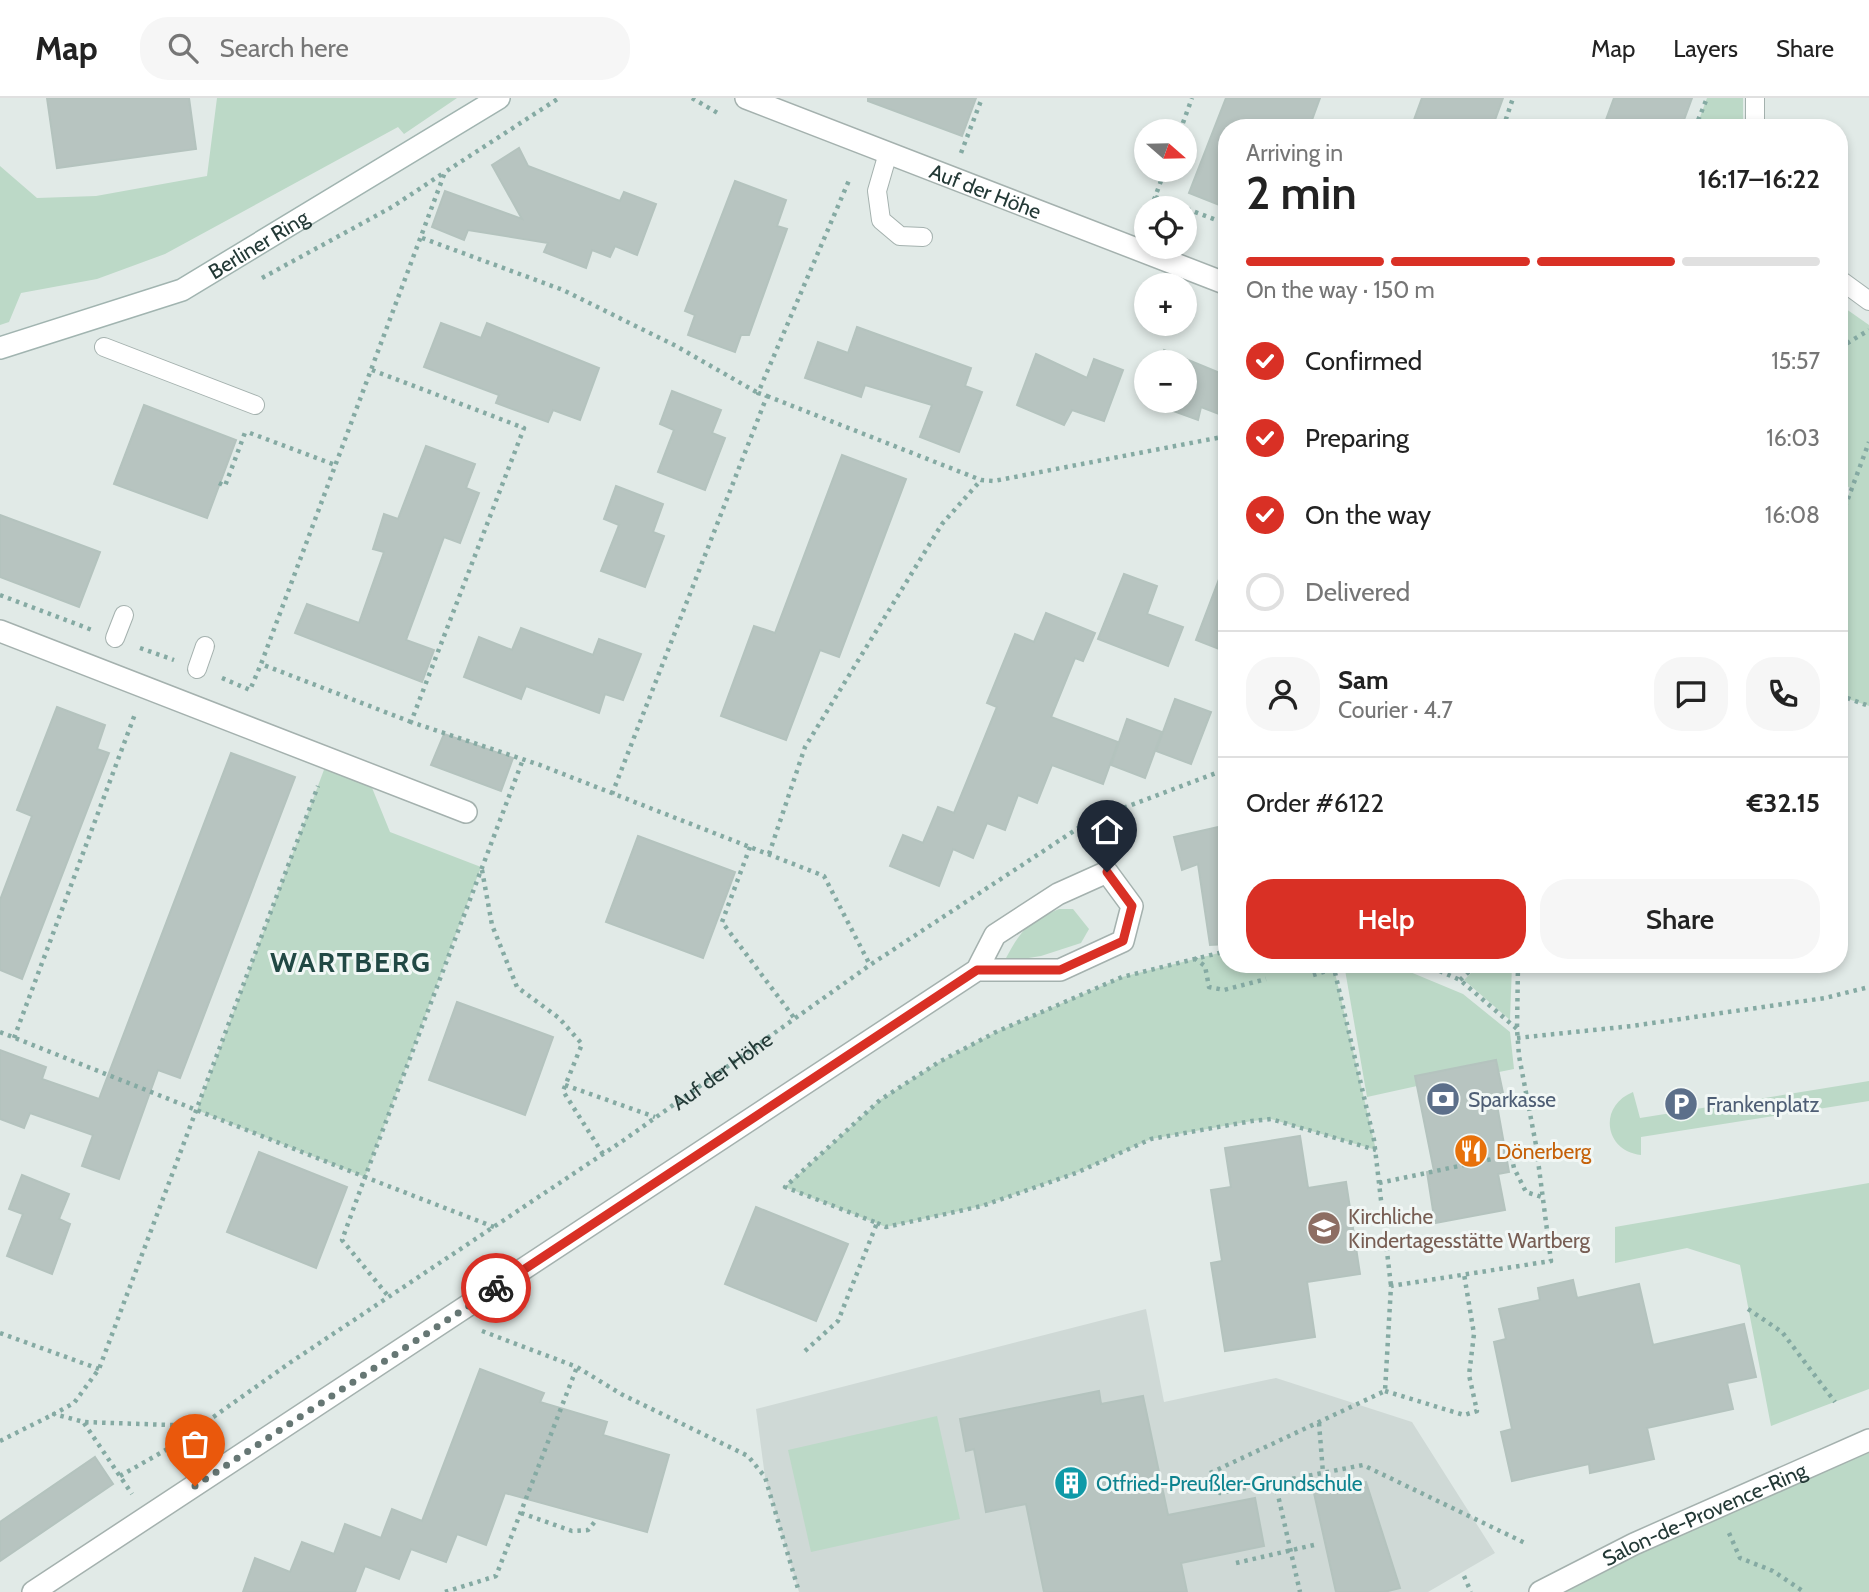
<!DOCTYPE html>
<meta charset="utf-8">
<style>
body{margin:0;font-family:Cabin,sans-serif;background:#f6f6f6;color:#222;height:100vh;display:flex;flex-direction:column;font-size:26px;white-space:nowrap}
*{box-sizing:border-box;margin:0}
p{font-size:23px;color:#767676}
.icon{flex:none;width:38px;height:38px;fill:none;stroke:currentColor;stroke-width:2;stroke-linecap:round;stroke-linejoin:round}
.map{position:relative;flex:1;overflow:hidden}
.sheet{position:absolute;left:1218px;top:21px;width:630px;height:854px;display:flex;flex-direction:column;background:#fff;border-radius:28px;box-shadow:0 4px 10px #0003}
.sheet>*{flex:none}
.needle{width:46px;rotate:110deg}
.tools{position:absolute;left:1134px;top:21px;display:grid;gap:14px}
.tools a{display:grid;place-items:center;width:63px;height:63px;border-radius:50%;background:#fff;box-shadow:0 4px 10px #0003;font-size:35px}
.pin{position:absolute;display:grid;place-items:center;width:60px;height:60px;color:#fff;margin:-72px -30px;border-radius:50% 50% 50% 0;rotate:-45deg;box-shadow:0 0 7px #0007}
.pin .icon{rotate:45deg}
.courier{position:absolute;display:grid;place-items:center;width:70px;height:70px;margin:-35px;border:5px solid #d93025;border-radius:50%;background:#fff;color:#222;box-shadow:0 2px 9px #0007}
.head em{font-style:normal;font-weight:600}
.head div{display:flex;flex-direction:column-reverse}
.head{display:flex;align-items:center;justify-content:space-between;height:119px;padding:0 28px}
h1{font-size:46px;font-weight:600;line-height:52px}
.bar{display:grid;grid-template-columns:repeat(4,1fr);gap:10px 7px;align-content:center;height:84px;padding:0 28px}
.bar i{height:9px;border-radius:5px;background:#e0e0e0}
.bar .current{background:#d93025}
.bar p{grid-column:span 4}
.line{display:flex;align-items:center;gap:18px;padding:0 28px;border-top:2px solid #e0e0e0}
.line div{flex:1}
.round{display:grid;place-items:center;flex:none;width:74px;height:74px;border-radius:28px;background:#f6f6f6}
ol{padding:0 28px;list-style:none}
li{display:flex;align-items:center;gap:21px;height:77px}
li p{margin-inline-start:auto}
li .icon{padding:7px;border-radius:50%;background:#d93025;color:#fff;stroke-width:4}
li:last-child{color:#767676}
li i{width:38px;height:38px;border:4px solid #e0e0e0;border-radius:50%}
.primary-button{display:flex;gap:14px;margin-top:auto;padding:14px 28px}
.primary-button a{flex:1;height:80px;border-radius:28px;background:#d93025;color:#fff;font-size:28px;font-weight:600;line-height:80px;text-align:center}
.primary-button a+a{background:#f6f6f6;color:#222}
header{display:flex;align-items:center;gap:42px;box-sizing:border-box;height:98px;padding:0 35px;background:#fff;border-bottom:2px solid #e0e0e0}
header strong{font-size:33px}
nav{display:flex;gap:38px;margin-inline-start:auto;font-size:24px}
.search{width:490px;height:63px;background:#f6f6f6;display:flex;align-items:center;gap:18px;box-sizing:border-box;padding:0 24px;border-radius:28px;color:#767676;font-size:26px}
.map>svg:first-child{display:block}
</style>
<header>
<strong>Map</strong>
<div class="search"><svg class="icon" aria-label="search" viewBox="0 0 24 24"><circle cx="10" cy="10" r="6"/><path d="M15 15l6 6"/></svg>Search here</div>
<nav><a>Map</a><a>Layers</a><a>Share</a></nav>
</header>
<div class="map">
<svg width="1869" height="1494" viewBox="0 0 1869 1494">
<rect width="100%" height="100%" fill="#e1eae7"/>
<!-- built -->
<path fill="#cfd9d6" d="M1146,1211L1164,1304L1276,1280L1412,1324L1495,1455L1428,1494H799L765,1379L756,1311Z"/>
<!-- green -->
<g fill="#bcd9c7">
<path d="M217,0H457L404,36L398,29L165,156L97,181L21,195L9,224L0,227V68L37,100L96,98L207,78Z"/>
<path d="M1707,0H1743V30H1696Z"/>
<path d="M1839,206L1869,227V608L1839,598V424L1851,390L1839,385Z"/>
<path d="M328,661L366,675L390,734L481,769L365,1079L197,1012Z"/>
<path d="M1059,811H1073L1089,831L1081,845L1041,858L1004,864C1020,833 1027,824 1059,811Z"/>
<path d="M1227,853V866H1333L1376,1052L1271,1021L1252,1023L1151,1041L1076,1075L982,1108L886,1129L785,1089L880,1002L939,964L996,934L1122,879Z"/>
<path d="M1344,866H1391L1463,896L1510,934L1514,971L1499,974L1496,962L1415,978L1417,988L1367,999Z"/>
<path d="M1512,867L1510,922L1464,882L1476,870Z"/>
<path d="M1869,983V1003L1641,1039V1057C1604,1053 1598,1008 1633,994L1640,1020Z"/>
<path d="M1869,1085V1291L1771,1328L1740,1167L1687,1150L1615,1165V1129Z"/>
<path d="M937,1318L960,1421L811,1454L788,1352Z"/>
<path d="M1869,1342V1494H1540Z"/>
</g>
<!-- building -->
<g fill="#b7c4c0" stroke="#b4c3be" stroke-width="2">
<path d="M47,0H189L196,51L57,70Z"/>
<path d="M868,0H976L962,38L868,3Z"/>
<path d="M1226,0H1320L1309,30H1227V110L1189,95Z"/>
<path d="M1422,0H1503L1492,30H1411Z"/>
<path d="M1614,0H1692L1681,30H1603Z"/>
<path d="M519,50L528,68L620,103L624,94L656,106L637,157L615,148L610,159L592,152L586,170L544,154L548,145L468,132L464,142L432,129L445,93L522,121L492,67Z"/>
<path d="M735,83L786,102L777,128L787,131L749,237H741L735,254L688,237L695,217L685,213Z"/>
<path d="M441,225L481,240L487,225L599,270L580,322L553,312L548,324L496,305L499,297L424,269Z"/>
<path d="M857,229L971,270L965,288L982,294L959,354L920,339L932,307L865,287L861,299L805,280L818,244L848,255Z"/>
<path d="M1164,252L1227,278V319L1201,309L1198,322L1146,303H1185V264H1160Z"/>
<path d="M1036,256L1087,280L1094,261L1123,272L1104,323L1072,312L1064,327L1017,307Z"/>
<path d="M672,293L721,312L712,335L725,340L705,392L658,374L674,332L660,326Z"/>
<path d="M144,307L236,342L207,420L114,386Z"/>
<path d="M426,348L475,366L466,390L479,395L460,445L444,439L406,542L434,552L422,584L295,535L307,506L359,525L384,454L373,451L384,416L398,421Z"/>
<path d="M842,357L906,381L839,559L820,552L786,642L721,618L754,528L775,535Z"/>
<path d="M616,388L663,406L653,434L664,438L645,489L601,473L619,427L604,421Z"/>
<path d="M0,417L100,454L79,509L0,479Z"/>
<path d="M1224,468L1227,469V554L1196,542Z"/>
<path d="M1124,476L1157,488L1147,516L1183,529L1168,568L1098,541Z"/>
<path d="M1046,515L1095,535L1083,563L1075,560L1051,619L1118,644L1103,686L1052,667L1037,705L1018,697L1005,732L987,725L973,760L953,751L939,788L890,768L903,737L923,745L938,709L954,715L997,609L987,605L1015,536L1034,544Z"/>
<path d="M521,530L593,557L599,541L641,556L623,602L605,596L599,615L526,588L521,601L464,579L479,539L512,552Z"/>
<path d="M1175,601L1211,614L1191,666L1156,653Z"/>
<path d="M57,609L105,627L97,651L109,655L22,881L0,872V802L32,718L17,712Z"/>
<path d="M1127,621L1162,634L1145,680L1111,667Z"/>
<path d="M444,636L513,660L501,693L431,667Z"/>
<path d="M231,655L295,679L180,980L158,972L119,1081L82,1068L93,1037L30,1015L24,1030L0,1021V952L46,969L42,981L99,1001Z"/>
<path d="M1227,727V846L1210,847L1198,766L1182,772L1174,739Z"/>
<path d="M638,738L735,774L703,860L606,824Z"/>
<path d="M457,904L553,939L525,1017L429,982Z"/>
<path d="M1496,962L1503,995L1495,996L1509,1074L1498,1076L1505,1112L1435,1125L1427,1074L1434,1073L1415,978Z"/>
<path d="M1300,1038L1308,1090L1346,1084L1360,1176L1307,1184L1315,1239L1225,1253L1211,1165L1222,1163L1211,1092L1231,1089L1225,1050Z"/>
<path d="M259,1054L347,1089L316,1170L227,1134Z"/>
<path d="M22,1077L69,1096L59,1121L70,1126L52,1176L7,1158L23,1116L9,1111Z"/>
<path d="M756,1109L848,1146L816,1223L725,1186Z"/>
<path d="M1573,1182L1577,1200L1639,1186L1653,1247L1744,1226L1756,1279L1727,1285L1733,1311L1647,1330L1654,1361L1590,1375L1589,1366L1512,1383L1501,1334L1512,1331L1494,1244L1506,1241L1499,1211L1540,1202L1538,1190Z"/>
<path d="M480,1271L544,1295L540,1304L607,1324L603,1337L669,1357L647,1434L505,1395L486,1447L457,1436L446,1464L411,1451L399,1481L365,1468L355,1494H243L255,1460L290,1474L302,1444L334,1456L345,1426L381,1440L392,1411L422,1423Z"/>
<path d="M1099,1293L1101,1306L1143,1298L1168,1417L1255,1400L1264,1448L1181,1465L1187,1494H1044L1026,1406L986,1414L974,1351L966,1353L960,1321Z"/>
<path d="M95,1359L113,1386L0,1463V1424Z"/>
<path d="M1366,1384L1400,1490L1384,1494H1336L1314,1395Z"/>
</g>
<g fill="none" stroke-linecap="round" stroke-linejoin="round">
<!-- lane casing -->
<g stroke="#a4b1ae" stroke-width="20">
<g id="lane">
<path d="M1755,30V0"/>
<path d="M888,55L877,93L881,122L900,138L923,139"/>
<path d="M1839,181L1869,203"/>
<path d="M104,249L255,307"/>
<path d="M115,540L124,517"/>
<path d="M197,571L205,548"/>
</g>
</g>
<!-- street casing -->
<g stroke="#a4b1ae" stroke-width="24">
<g id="street">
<path id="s2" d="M746,0L1227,186"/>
<path d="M0,533L466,714"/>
<path d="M33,1494L977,872L995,837L1058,796L1107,774L1132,808L1123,843L1060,872H977"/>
<path id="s3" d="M1540,1494L1634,1446L1869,1342"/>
</g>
</g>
<!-- secondary casing -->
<g stroke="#a1b4b0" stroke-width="24">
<g id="secondary">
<path id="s4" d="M0,250L182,192L499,0"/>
</g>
</g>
<!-- path -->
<g stroke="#85aaa3" stroke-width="4.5" stroke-dasharray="3.5 5" stroke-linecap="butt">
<path d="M692,0L721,17"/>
<path d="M1503,30L1513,0"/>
<path d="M1695,30L1707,0"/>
<path d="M1180,33L1192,0"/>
<path d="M961,55L982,0"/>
<path d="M1155,99L1227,126"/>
<path d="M1151,110L1165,72"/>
<path d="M422,140L563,192L676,248L758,295"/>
<path d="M262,180L392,109L445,74"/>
<path d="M1839,244L1846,246L1869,232"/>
<path d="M372,272L524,330L411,624L540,667L824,778L870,867"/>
<path d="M767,298L981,382L994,383L1227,338"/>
<path d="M250,335L335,367"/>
<path d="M219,385L225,388L246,332"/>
<path d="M1839,425L1869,344"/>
<path d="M0,497L92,532"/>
<path d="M140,550L174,562"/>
<path d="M222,580L250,592L261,566"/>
<path d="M1839,597L1869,608"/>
<path d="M411,624L261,566L445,74L559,0"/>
<path d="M612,696L767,298L758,295L850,80"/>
<path d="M750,749L722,824L795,921"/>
<path d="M769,756L805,649L942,426L981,382"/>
<path d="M482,772L492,827L517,889L559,920L582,946L563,993L603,1056"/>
<path d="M1194,860L1205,868L1209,889L1224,892L1266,881"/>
<path d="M1333,866L1374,1042L1391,1188"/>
<path d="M1424,866L1460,882L1517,931"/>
<path d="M1518,866L1517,931L1519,958L1536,1047L1551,1163L1391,1188L1385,1293L1208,1376L1220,1395L1363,1367L1525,1445"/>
<path d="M1313,877L1333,871"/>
<path d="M1460,882L1475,868L1491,866"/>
<path d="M0,934L365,1079L342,1142L389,1199"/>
<path d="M14,940L135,616"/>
<path d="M1517,940L1632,928L1825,900L1869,889"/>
<path d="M565,987L655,1019"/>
<path d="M1379,1085L1511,1057L1514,1070L1526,1094L1542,1099"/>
<path d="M877,1125L886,1129L982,1108L1076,1075L1151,1041L1252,1023L1271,1021L1376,1052"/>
<path d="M494,1129L365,1079L522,664"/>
<path d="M1748,1211L1782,1234L1835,1304"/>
<path d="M482,1233L577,1269L621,1296L748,1358L765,1379L799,1494"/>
<path d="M0,1235L99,1271"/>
<path d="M805,1253L838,1223L877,1125L785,1089L880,1002L939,964L996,934L1122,879L1227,853"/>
<path d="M1385,1293L1464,1317L1477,1313L1469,1277L1474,1236L1464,1176"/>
<path d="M84,1325L132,1396"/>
<path d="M1319,1325L1323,1375"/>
<path d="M199,1328L84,1324L54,1316L74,1305L99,1271L318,688"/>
<path d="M0,1343L54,1316"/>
<path id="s1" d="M120,1378L171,1349L291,1264L624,1042L870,867L1089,723L1227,671"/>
<path d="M1275,1384L1300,1494"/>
<path d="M521,1415L572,1433L588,1432L597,1421"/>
<path d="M1729,1435L1740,1460L1773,1473L1804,1494"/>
<path d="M1236,1465L1318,1446"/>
<path d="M1464,1478L1471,1494"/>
<path d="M445,1494L496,1478L577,1269"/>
</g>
<!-- lane -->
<use href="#lane" stroke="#fff" stroke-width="18"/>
<!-- street -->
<use href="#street" stroke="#fff" stroke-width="21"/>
<!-- secondary -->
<use href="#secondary" stroke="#fff" stroke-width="21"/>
</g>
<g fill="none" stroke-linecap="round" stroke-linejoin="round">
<!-- done -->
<path stroke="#667774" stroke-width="7" stroke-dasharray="0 12.6" d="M195,1388L496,1190"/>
<!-- route -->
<path stroke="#d93025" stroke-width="9" d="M496,1190L977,872H1060L1123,843L1132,808L1107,774"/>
</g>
<!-- icons -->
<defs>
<g id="bank-disc" transform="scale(1.75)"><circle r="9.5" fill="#5c6f8a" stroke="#f1f7f5"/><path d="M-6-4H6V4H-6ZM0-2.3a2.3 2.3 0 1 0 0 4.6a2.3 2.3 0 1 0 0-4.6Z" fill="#fff"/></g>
<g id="parking-disc" transform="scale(1.75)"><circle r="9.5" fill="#5c6f8a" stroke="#f1f7f5"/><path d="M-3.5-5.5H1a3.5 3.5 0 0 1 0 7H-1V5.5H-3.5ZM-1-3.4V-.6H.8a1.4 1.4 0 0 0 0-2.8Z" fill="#fff"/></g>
<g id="restaurant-disc" transform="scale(1.75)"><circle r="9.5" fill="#e8710a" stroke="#f1f7f5"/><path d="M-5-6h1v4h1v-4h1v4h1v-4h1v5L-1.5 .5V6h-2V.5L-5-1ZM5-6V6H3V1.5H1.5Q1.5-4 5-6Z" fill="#fff"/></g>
<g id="school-disc" transform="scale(1.75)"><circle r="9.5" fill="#8d6e63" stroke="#f1f7f5"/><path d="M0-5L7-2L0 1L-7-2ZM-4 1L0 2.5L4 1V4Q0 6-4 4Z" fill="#fff"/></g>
<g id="building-disc" transform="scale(1.75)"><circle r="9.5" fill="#0f9aa8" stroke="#f1f7f5"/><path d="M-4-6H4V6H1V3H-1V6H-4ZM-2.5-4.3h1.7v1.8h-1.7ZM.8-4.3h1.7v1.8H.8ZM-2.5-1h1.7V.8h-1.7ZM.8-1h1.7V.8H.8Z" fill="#fff"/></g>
</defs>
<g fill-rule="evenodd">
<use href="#bank-disc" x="1443" y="1001"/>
<use href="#parking-disc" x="1681" y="1006"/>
<use href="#restaurant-disc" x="1471" y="1053"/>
<use href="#school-disc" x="1324" y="1130"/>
<use href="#building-disc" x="1071" y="1385"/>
</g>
<g text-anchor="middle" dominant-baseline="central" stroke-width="6" stroke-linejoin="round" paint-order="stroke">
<!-- street labels -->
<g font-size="21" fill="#233936" stroke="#f1f7f5">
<text stroke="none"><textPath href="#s2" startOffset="257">Auf der Höhe</textPath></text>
<text stroke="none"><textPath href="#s4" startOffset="280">Berliner Ring</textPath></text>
<text stroke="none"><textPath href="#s1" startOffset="726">Auf der Höhe</textPath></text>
<text stroke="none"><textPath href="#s3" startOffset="182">Salon-de-Provence-Ring</textPath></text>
</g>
<!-- service labels -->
<g font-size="21" fill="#4e5e75" stroke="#f1f7f5" text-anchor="start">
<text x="1468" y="1001">Sparkasse</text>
<text x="1706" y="1006">Frankenplatz</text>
</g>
<!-- food labels -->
<g font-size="21" fill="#c56008" stroke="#f1f7f5" text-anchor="start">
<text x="1496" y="1053">Dönerberg</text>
</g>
<!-- education labels -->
<g font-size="21" fill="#785e54" stroke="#f1f7f5" text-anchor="start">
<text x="1348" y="1118">Kirchliche<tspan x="1348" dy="24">Kindertagesstätte Wartberg</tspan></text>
</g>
<!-- culture labels -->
<g font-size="21" fill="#0d838f" stroke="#f1f7f5" text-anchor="start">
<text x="1096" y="1385">Otfried-Preußler-Grundschule</text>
</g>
<!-- district labels -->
<g font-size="28" font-weight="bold" letter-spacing="2" fill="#214844" stroke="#f1f7f5">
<text x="351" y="864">WARTBERG</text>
</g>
</g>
</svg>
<div class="tools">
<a><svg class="needle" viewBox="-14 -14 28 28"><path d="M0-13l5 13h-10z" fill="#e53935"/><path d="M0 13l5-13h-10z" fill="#767676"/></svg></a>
<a><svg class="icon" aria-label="locate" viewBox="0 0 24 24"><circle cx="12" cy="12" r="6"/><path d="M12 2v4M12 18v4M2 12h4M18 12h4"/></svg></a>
<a>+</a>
<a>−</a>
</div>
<div class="pin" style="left:195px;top:1388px;background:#ea580c"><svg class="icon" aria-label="bag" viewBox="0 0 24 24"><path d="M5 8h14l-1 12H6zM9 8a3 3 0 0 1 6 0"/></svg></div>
<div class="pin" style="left:1107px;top:774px;background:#1f2937"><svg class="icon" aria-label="home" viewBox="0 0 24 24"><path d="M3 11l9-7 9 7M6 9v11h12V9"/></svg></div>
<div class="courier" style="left:496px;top:1190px"><svg class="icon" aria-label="bike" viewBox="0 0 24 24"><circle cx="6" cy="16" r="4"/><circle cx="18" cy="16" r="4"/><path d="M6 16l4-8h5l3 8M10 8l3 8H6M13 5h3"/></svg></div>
<section class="sheet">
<div class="head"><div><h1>2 min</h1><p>Arriving in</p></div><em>16:17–16:22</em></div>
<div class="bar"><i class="current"></i><i class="current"></i><i class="current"></i><i></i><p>On the way · 150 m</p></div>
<ol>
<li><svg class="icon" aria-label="check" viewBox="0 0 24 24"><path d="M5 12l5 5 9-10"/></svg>Confirmed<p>15:57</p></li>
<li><svg class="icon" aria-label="check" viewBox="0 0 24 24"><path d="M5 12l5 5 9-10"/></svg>Preparing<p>16:03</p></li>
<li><svg class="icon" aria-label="check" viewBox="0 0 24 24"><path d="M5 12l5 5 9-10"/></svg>On the way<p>16:08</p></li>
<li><i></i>Delivered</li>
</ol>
<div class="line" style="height:126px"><a class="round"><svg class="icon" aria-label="person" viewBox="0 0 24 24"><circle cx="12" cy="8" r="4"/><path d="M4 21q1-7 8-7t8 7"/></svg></a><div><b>Sam</b><p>Courier · 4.7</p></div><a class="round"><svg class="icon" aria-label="chat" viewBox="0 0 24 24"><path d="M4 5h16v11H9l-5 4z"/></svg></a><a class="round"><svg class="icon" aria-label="phone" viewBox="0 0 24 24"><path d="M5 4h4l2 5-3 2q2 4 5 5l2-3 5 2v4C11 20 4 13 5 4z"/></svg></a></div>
<div class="line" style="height:91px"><div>Order #6122</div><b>€32.15</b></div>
<div class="primary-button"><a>Help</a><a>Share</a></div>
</section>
</div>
